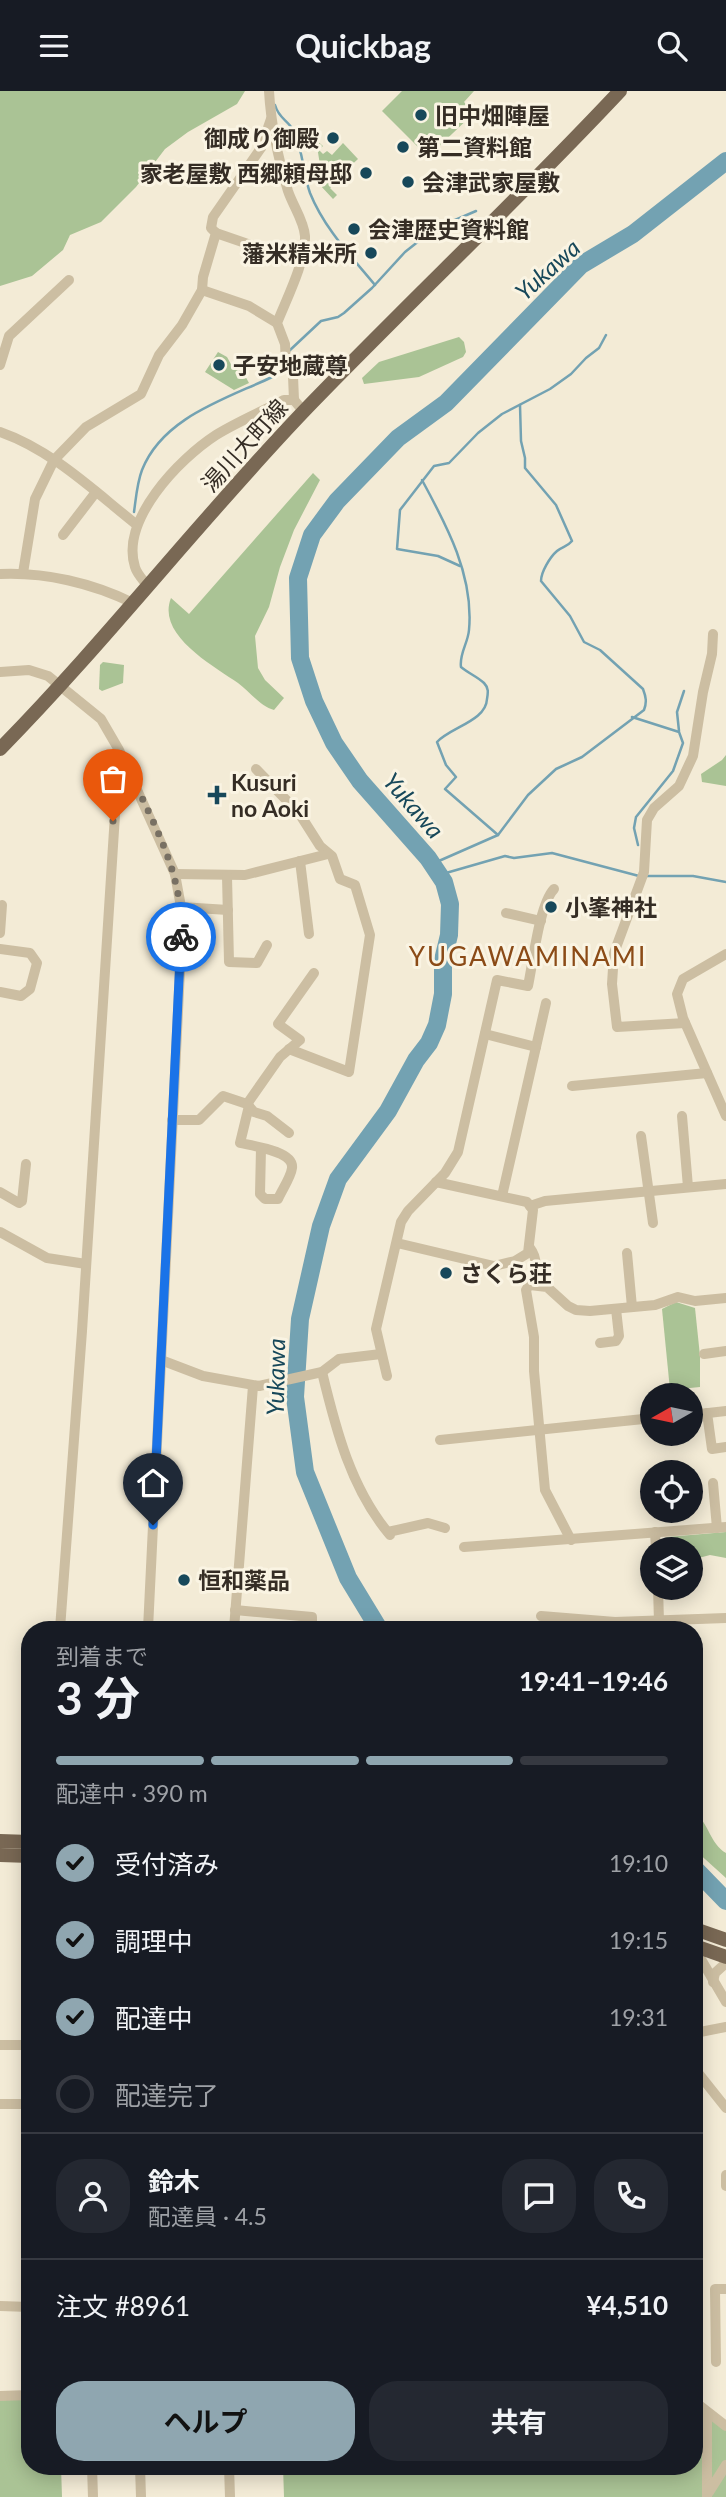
<!DOCTYPE html>
<html lang="ja">
<meta charset="utf-8">
<style>
body{margin:0;font-family:Lato,"Noto Sans JP",sans-serif;background:#242831;color:#f1f3f6;height:100vh;display:flex;flex-direction:column;font-size:26px;white-space:nowrap}
*{box-sizing:border-box;margin:0}
p{font-size:23px;color:#9ea1a6}
.icon{flex:none;width:38px;height:38px;fill:none;stroke:currentColor;stroke-width:2;stroke-linecap:round;stroke-linejoin:round}
.map{position:relative;flex:1;overflow:hidden}
.side{position:absolute;left:21px;top:1530px;width:682px;height:854px;display:flex;flex-direction:column;background:#171b24;border-radius:28px;box-shadow:0 4px 18px #0003}
.side>*{flex:none}
.needle{width:46px;rotate:261deg}
.fabs{position:absolute;left:640px;top:1292px;display:grid;gap:14px}
.fabs a{display:grid;place-items:center;width:63px;height:63px;border-radius:50%;background:#171b24;box-shadow:0 4px 18px #0003;font-size:35px}
.pin{position:absolute;display:grid;place-items:center;width:60px;height:60px;color:#fff;margin:-72px -30px;border-radius:50% 50% 50% 0;rotate:-45deg;box-shadow:0 0 7px #0007}
.pin .icon{rotate:45deg}
.courier{position:absolute;display:grid;place-items:center;width:70px;height:70px;margin:-35px;border:5px solid #1a73e8;border-radius:50%;background:#fff;color:#222;box-shadow:0 2px 9px #0007}
.overview em{font-style:normal;font-weight:700}
.overview div{display:flex;flex-direction:column-reverse}
.overview{display:flex;align-items:center;justify-content:space-between;height:119px;padding:0 35px}
h1{font-size:46px;font-weight:700;line-height:52px}
.bar{display:grid;grid-template-columns:repeat(4,1fr);gap:10px 7px;align-content:center;height:84px;padding:0 35px}
.bar i{height:9px;border-radius:5px;background:#363941}
.bar .current{background:#8fa6b0}
.bar p{grid-column:span 4}
.line{display:flex;align-items:center;gap:18px;padding:0 35px;border-top:2px solid #363941}
.line div{flex:1}
.round{display:grid;place-items:center;flex:none;width:74px;height:74px;border-radius:28px;background:#242831}
ol{padding:0 35px;list-style:none}
li{display:flex;align-items:center;gap:21px;height:77px}
li p{margin-inline-start:auto}
li .icon{padding:7px;border-radius:50%;background:#8fa6b0;color:#111;stroke-width:4}
li:last-child{color:#9ea1a6}
li i{width:38px;height:38px;border:4px solid #363941;border-radius:50%}
.action{display:flex;gap:14px;margin-top:auto;padding:14px 35px}
.action a{flex:1;height:80px;border-radius:28px;background:#8fa6b0;color:#111;font-size:28px;font-weight:700;line-height:80px;text-align:center}
.action a+a{background:#242831;color:#f1f3f6}
header{display:flex;justify-content:space-between;align-items:center;height:91px;padding:0 35px;background:#171b24;font-size:32px;font-weight:700}
.map>svg:first-child{display:block}
</style>
<header><svg class="icon" aria-label="menu" viewBox="0 0 24 24"><path d="M4 6h16M4 12h16M4 18h16"/></svg>Quickbag<svg class="icon" aria-label="search" viewBox="0 0 24 24"><circle cx="10" cy="10" r="6"/><path d="M15 15l6 6"/></svg></header>
<div class="map">
<svg width="726" height="2406" viewBox="0 0 726 2406">
<rect width="100%" height="100%" fill="#f3ebd6"/>
<!-- green -->
<g fill="#aac395">
<path d="M0,0H245L237,13L188,41L165,58L136,96L101,131L70,144L63,159L32,185L0,195Z"/>
<path d="M402,0H474L464,11L474,22L431,63L421,59L382,20Z"/>
<path d="M316,49L323,55L319,59L323,63L327,60L332,64L343,52L358,68L346,79L352,85L344,92L340,88L330,97L337,104L333,108L320,94L326,86L320,74Z"/>
<path d="M459,246L464,251L466,261L463,266L419,286L364,293L362,287L379,271Z"/>
<path d="M218,261L227,266L233,277H245L244,283L249,292L234,299L205,281Z"/>
<path d="M313,382L320,389L294,439L280,476L269,516L255,545L258,577L265,589L284,607L274,619C260,615 250,601 238,592C214,575 156,544 171,507L189,523Z"/>
<path d="M103,571L124,574L123,592L102,600L99,598L100,574Z"/>
<path d="M726,664V695L702,691L701,683L722,669Z"/>
<path d="M676,1211L695,1217L700,1265V1296L670,1299L662,1218Z"/>
<path d="M726,1441V1467L710,1464L691,1469V1458H660L663,1449L667,1446Z"/>
<path d="M695,1722C709,1732 710,1753 726,1762V1787L695,1759Z"/>
<path d="M30,2305V2375H61L62,2406H0V2306Z"/>
<path d="M695,2308L726,2332V2406H284L283,2375H695Z"/>
</g>
<g fill="none" stroke-linecap="round" stroke-linejoin="round">
<!-- stream -->
<g stroke="#73a2b2" stroke-width="2.5">
<path d="M275,14C279,28 288,29 293,39C303,58 303,82 310,102C324,137 351,165 375,194"/>
<path d="M289,260L321,230L338,226L344,222L372,197L405,161L434,138L476,120"/>
<path d="M422,389C447,435 474,485 469,539C468,552 459,563 461,576C468,582 478,586 484,592C489,597 488,602 487,608C486,630 451,636 437,651L446,674L456,686L445,698L498,744"/>
<path d="M134,421C136,407 137,392 142,379C163,326 226,308 272,286L281,279"/>
<path d="M460,475L438,465L397,458L400,419L434,375L449,372L478,342L502,323L550,298L571,283L586,267L599,257L606,244"/>
<path d="M632,626L679,641L683,652L673,680L636,726L634,737L638,754"/>
<path d="M679,640L677,621L684,600"/>
<path d="M432,773L498,744L528,704L556,678L582,666L644,619C647,611 646,606 643,598L600,559L584,551L570,525L541,490C541,481 550,466 557,460C563,455 567,456 572,450L556,414L525,377V367L521,350L520,314"/>
<path d="M439,784L505,765L514,767L552,762L639,785"/>
<path d="M646,785H693L726,791"/>
</g>
<!-- river -->
<g stroke="#73a2b2" stroke-width="18">
<path d="M379,1538L348,1487L305,1381L295,1306L300,1228L321,1135L338,1088L388,1020L416,969L429,952L437,934L443,903V869L449,844L450,813L444,791L428,767L360,690L334,652L314,610L300,567L298,487L312,444L337,410L398,347L446,312L581,174L633,143L726,70"/>
<path d="M695,1778L726,1810"/>
</g>
<!-- minor -->
<g stroke="#ccbea2" stroke-width="10">
<path d="M269,0C271,35 278,67 288,100C293,115 304,130 305,145C306,170 286,209 277,232L285,253L286,271L293,285L294,309"/>
<path d="M216,142L271,161"/>
<path d="M202,199L249,215L277,232"/>
<path d="M0,274L9,245L69,189"/>
<path d="M0,341C52,359 94,400 137,434"/>
<path d="M63,444L96,401"/>
<path d="M23,482L35,408L54,369L86,336L141,303L159,264L182,234L202,199L203,186L216,142L211,137L213,126L261,57L271,28"/>
<path d="M0,483C45,481 92,492 133,512"/>
<path d="M147,494C143,489 137,483 135,476C120,429 179,368 216,344C237,331 261,321 284,309H294L304,321"/>
<path d="M0,581L29,579L48,585L101,628L119,659L175,783L181,816L182,838L148,1538"/>
<path d="M256,678L299,722L320,755L332,765L340,788L355,794L370,844L349,981L289,958"/>
<path d="M300,770L309,843"/>
<path d="M175,783L245,784L328,763"/>
<path d="M227,785L229,871L257,872L267,854"/>
<path d="M181,816L228,819"/>
<path d="M506,822L541,830"/>
<path d="M0,842L2,814"/>
<path d="M0,858L30,862L37,872L30,898L21,905L0,901"/>
<path d="M726,863L683,888L677,903L683,927L726,1025"/>
<path d="M685,932L617,936L612,893L614,862L644,781L647,729L654,717L679,695L693,665L703,601L712,563L713,543"/>
<path d="M485,943L536,956"/>
<path d="M572,995L707,982"/>
<path d="M247,1013L280,966L300,949L278,933L314,882"/>
<path d="M249,1015L240,1052C253,1055 294,1060 292,1077C291,1086 282,1099 278,1108H265L260,1103L261,1057"/>
<path d="M682,1025L688,1096"/>
<path d="M172,1029H199L223,1005L247,1013L254,1021L267,1025L289,1042"/>
<path d="M641,1045L653,1132"/>
<path d="M0,1101L19,1112L22,1110L26,1073"/>
<path d="M502,1105L546,912"/>
<path d="M530,1115L545,1110L726,1093"/>
<path d="M0,1141L47,1167L86,1173"/>
<path d="M397,1152L494,1175L515,1170L528,1162L533,1119L527,1111L436,1091"/>
<path d="M530,1157C540,1170 535,1186 526,1199L534,1246V1280L545,1399L571,1449"/>
<path d="M627,1162L632,1216"/>
<path d="M530,1194L547,1196L568,1215L576,1219L590,1220L655,1214L678,1206L695,1210L726,1207"/>
<path d="M600,1252L616,1250L619,1245L616,1218"/>
<path d="M704,1263L726,1260"/>
<path d="M161,1269L203,1285L259,1295L322,1281L339,1268L381,1263"/>
<path d="M322,1281C336,1339 351,1398 390,1444"/>
<path d="M387,1285L376,1238L401,1131L408,1120L445,1082L458,1061L497,889L528,895C533,872 539,814 554,798"/>
<path d="M707,1322L712,1358L726,1356"/>
<path d="M691,1324L726,1320"/>
<path d="M440,1349L653,1327"/>
<path d="M713,1392L717,1437"/>
<path d="M388,1441L428,1432L445,1437"/>
<path d="M655,1441L656,1458"/>
<path d="M464,1456L726,1436"/>
<path d="M658,1496L659,1531"/>
<path d="M235,1519L312,1526V1538"/>
<path d="M541,1525L615,1531L726,1527"/>
<path d="M60,1538L82,1240L119,661"/>
<path d="M234,1538L253,1295"/>
<path d="M695,1858L726,1911"/>
<path d="M713,1891L715,1882L726,1872"/>
<path d="M695,1942L726,1936"/>
<path d="M0,1954H30"/>
<path d="M695,1978L726,2017"/>
<path d="M0,2013H30"/>
<path d="M726,2084V2095"/>
<path d="M0,2215L30,2216"/>
<path d="M716,2271L715,2198H726"/>
<path d="M0,2305L30,2304"/>
<path d="M695,2311L726,2335"/>
<path d="M92,2375L93,2406"/>
<path d="M140,2375L141,2406"/>
<path d="M229,2375L230,2406"/>
<path d="M709,2401L726,2374"/>
<path d="M707,2405V2322"/>
</g>
<!-- major -->
<g stroke="#796854" stroke-width="14">
<path d="M0,658C106,550 199,430 304,320C408,212 518,109 620,0"/>
<path d="M0,1750L30,1751"/>
<path d="M0,1764L30,1765"/>
<path d="M695,1838L726,1849"/>
<path d="M695,1855L726,1866"/>
</g>
</g>
<g fill="none" stroke-linecap="round" stroke-linejoin="round">
<!-- done -->
<path stroke="#787063" stroke-width="7" stroke-dasharray="0 12.6" d="M113,730L119,659C146,719 185,779 181,846"/>
<!-- route -->
<path stroke="#1a73e8" stroke-width="9" d="M153,1434L181,846"/>
</g>
<!-- markers -->
<g fill="#17485a" stroke="#faf4e3" stroke-width="2.5">
<circle cx="421" cy="24" r="7"/>
<circle cx="333" cy="47" r="7"/>
<circle cx="403" cy="56" r="7"/>
<circle cx="366" cy="82" r="7"/>
<circle cx="408" cy="91" r="7"/>
<circle cx="354" cy="138" r="7"/>
<circle cx="371" cy="162" r="7"/>
<circle cx="219" cy="274" r="7"/>
<path d="M213.5 693.5h7v7h7v7h-7v7h-7v-7h-7v-7h7z"/>
<circle cx="551" cy="816" r="7"/>
<circle cx="446" cy="1182" r="7"/>
<circle cx="184" cy="1489" r="7"/>
</g>
<g text-anchor="middle" dominant-baseline="central" stroke-width="6" stroke-linejoin="round" paint-order="stroke">
<!-- poi labels -->
<g font-size="23" font-weight="bold" fill="#352d25" stroke="#faf4e3" text-anchor="start">
<text x="435" y="24">旧中畑陣屋</text>
<text x="319" y="47" text-anchor="end">御成り御殿</text>
<text x="417" y="56">第二資料館</text>
<text x="352" y="82" text-anchor="end">家老屋敷 西郷頼母邸</text>
<text x="422" y="91">会津武家屋敷</text>
<text x="368" y="138">会津歴史資料館</text>
<text x="357" y="162" text-anchor="end">藩米精米所</text>
<text x="233" y="274">子安地蔵尊</text>
<text x="231" y="691">Kusuri<tspan x="231" dy="26">no Aoki</tspan></text>
<text x="565" y="816">小峯神社</text>
<text x="460" y="1182">さくら荘</text>
<text x="198" y="1489">恒和薬品</text>
</g>
<!-- street labels -->
<g font-size="23" fill="#352d25" stroke="#faf4e3">
<text transform="translate(244 354) rotate(-48)">湯川大町線</text>
</g>
<!-- water labels -->
<g font-size="24" font-style="italic" fill="#17485a" stroke="#faf4e3">
<text transform="translate(547 178) rotate(-42)">Yukawa</text>
<text transform="translate(414 714) rotate(49)">Yukawa</text>
<text transform="translate(275 1286) rotate(-89)">Yukawa</text>
</g>
<!-- quarter labels -->
<g font-size="26" letter-spacing="2" fill="#8b4b17" stroke="#faf4e3">
<text x="528" y="865">YUGAWAMINAMI</text>
</g>
</g>
</svg>
<div class="fabs">
<a><svg class="needle" viewBox="-14 -14 28 28"><path d="M0-13l5 13h-10z" fill="#e53935"/><path d="M0 13l5-13h-10z" fill="#9ea1a6"/></svg></a>
<a><svg class="icon" aria-label="locate" viewBox="0 0 24 24"><circle cx="12" cy="12" r="6"/><path d="M12 2v4M12 18v4M2 12h4M18 12h4"/></svg></a>
<a><svg class="icon" aria-label="layers" viewBox="0 0 24 24"><path d="M12 4l9 5-9 5-9-5zM3 14l9 5 9-5"/></svg></a>
</div>
<div class="pin" style="left:113px;top:730px;background:#ea580c"><svg class="icon" aria-label="bag" viewBox="0 0 24 24"><path d="M5 8h14l-1 12H6zM9 8a3 3 0 0 1 6 0"/></svg></div>
<div class="pin" style="left:153px;top:1434px;background:#1f2937"><svg class="icon" aria-label="home" viewBox="0 0 24 24"><path d="M3 11l9-7 9 7M6 9v11h12V9"/></svg></div>
<div class="courier" style="left:181px;top:846px"><svg class="icon" aria-label="bike" viewBox="0 0 24 24"><circle cx="6" cy="16" r="4"/><circle cx="18" cy="16" r="4"/><path d="M6 16l4-8h5l3 8M10 8l3 8H6M13 5h3"/></svg></div>
<section class="side">
<div class="overview"><div><h1>3 分</h1><p>到着まで</p></div><em>19:41–19:46</em></div>
<div class="bar"><i class="current"></i><i class="current"></i><i class="current"></i><i></i><p>配達中 · 390 m</p></div>
<ol>
<li><svg class="icon" aria-label="check" viewBox="0 0 24 24"><path d="M5 12l5 5 9-10"/></svg>受付済み<p>19:10</p></li>
<li><svg class="icon" aria-label="check" viewBox="0 0 24 24"><path d="M5 12l5 5 9-10"/></svg>調理中<p>19:15</p></li>
<li><svg class="icon" aria-label="check" viewBox="0 0 24 24"><path d="M5 12l5 5 9-10"/></svg>配達中<p>19:31</p></li>
<li><i></i>配達完了</li>
</ol>
<div class="line" style="height:126px"><a class="round"><svg class="icon" aria-label="person" viewBox="0 0 24 24"><circle cx="12" cy="8" r="4"/><path d="M4 21q1-7 8-7t8 7"/></svg></a><div><b>鈴木</b><p>配達員 · 4.5</p></div><a class="round"><svg class="icon" aria-label="chat" viewBox="0 0 24 24"><path d="M4 5h16v11H9l-5 4z"/></svg></a><a class="round"><svg class="icon" aria-label="phone" viewBox="0 0 24 24"><path d="M5 4h4l2 5-3 2q2 4 5 5l2-3 5 2v4C11 20 4 13 5 4z"/></svg></a></div>
<div class="line" style="height:91px"><div>注文 #8961</div><b>¥4,510</b></div>
<div class="action"><a>ヘルプ</a><a>共有</a></div>
</section>
</div>
